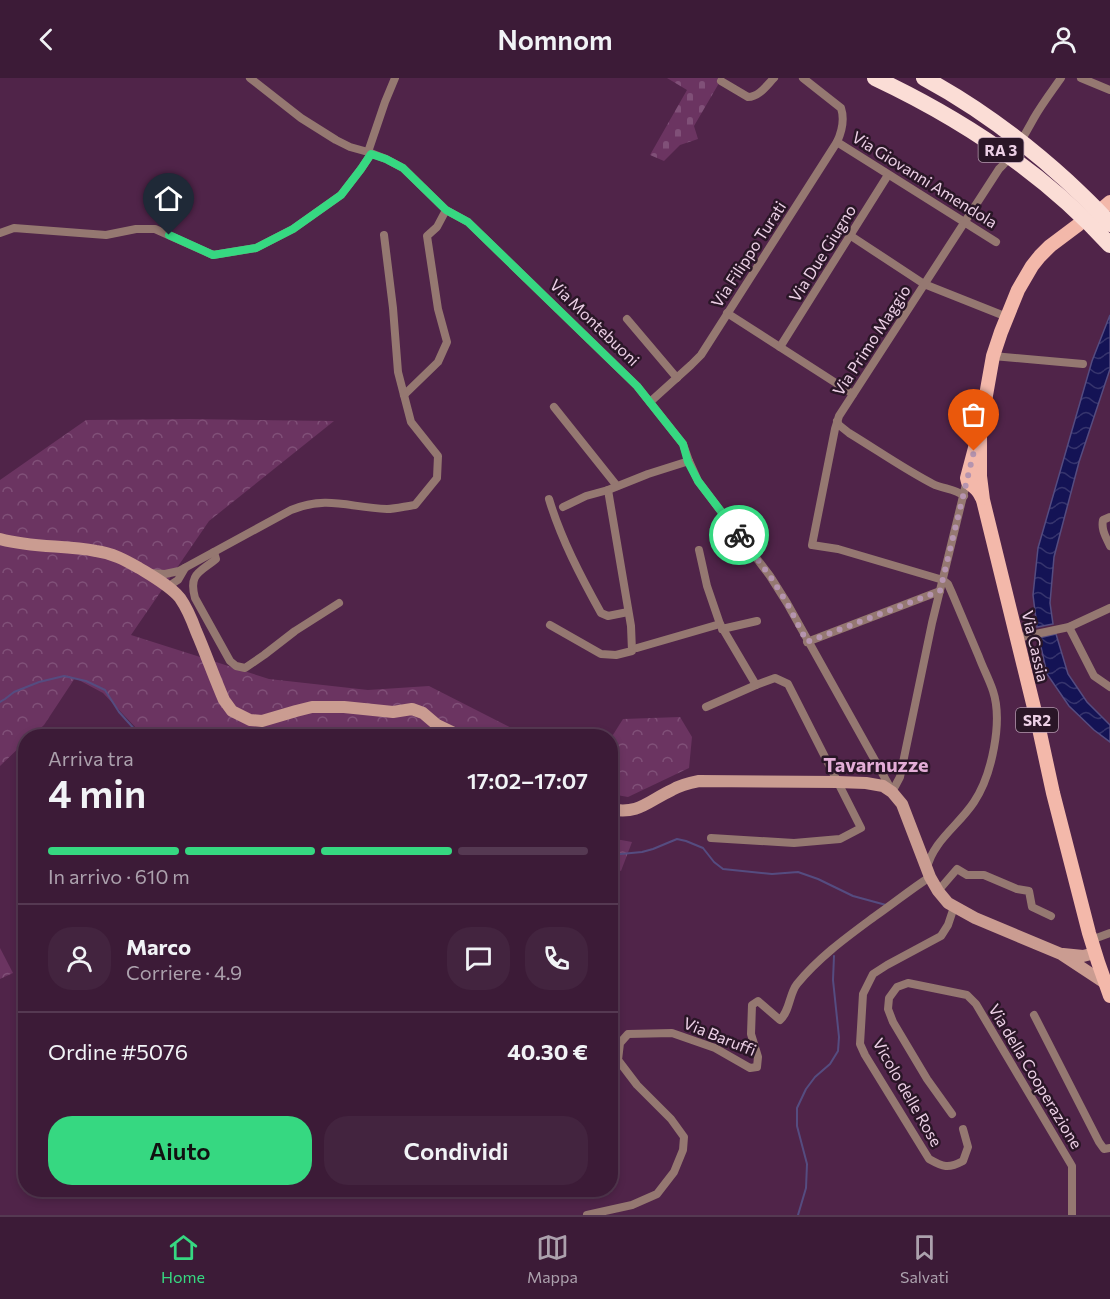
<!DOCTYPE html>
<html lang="it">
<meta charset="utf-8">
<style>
body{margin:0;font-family:Commissioner,sans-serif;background:#43243f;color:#f1f3f6;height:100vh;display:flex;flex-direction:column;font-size:22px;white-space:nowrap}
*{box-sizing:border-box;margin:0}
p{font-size:20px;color:#aca1ad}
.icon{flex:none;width:33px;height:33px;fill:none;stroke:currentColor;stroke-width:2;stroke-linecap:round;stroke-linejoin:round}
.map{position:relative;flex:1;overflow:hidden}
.side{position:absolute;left:18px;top:651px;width:600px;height:468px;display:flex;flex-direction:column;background:#3c1b37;border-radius:24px;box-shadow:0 3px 9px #0003,0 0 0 2px #553952}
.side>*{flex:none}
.pin{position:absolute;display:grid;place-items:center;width:51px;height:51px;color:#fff;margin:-62px -26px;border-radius:50% 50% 50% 0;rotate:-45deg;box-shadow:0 0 6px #0007}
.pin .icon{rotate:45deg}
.courier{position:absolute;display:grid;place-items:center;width:60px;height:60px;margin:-30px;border:4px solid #36d881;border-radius:50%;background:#fff;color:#222;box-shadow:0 2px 8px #0007}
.overview em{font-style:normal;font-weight:600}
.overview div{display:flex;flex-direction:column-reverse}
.overview{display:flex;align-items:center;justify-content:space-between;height:102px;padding:0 30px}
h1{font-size:39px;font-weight:600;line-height:45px}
.bar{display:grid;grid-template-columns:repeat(4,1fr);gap:9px 6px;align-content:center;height:72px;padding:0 30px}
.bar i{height:8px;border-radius:4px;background:#553952}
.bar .active{background:#36d881}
.bar p{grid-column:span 4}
.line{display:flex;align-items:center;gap:15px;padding:0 30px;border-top:2px solid #553952}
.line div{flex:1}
.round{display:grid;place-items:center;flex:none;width:63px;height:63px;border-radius:24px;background:#43243f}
.button{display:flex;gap:12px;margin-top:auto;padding:12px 30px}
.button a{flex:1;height:69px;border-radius:24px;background:#36d881;color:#111;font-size:24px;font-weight:600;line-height:69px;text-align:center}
.button a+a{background:#43243f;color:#f1f3f6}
header{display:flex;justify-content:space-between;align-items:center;height:78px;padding:0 30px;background:#3c1b37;font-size:27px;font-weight:600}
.tabs{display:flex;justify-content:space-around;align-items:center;height:84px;border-top:2px solid #553952;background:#3c1b37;font-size:16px;color:#aca1ad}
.tabs a{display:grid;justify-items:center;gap:3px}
.tabs .active{color:#36d881}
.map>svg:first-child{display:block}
</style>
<header><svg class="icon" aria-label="back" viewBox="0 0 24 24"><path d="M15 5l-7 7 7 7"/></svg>Nomnom<svg class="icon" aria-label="person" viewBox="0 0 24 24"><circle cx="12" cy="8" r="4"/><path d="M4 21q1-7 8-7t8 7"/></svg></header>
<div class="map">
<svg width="1110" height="1137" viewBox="0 0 1110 1137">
<defs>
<pattern id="forest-crowns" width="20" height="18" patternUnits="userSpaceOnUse" patternTransform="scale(1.5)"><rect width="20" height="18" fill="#6b3461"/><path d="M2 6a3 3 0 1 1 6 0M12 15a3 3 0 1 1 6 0" fill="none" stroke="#805078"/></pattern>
<pattern id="cemetery-stones" width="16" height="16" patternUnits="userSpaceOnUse" patternTransform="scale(1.5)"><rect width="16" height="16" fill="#6b3461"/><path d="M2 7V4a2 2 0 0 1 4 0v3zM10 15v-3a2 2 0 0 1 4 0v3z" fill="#805078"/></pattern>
<pattern id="water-waves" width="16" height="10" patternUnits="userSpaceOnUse" patternTransform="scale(1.5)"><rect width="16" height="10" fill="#141355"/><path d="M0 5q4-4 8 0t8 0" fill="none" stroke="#36346d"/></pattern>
</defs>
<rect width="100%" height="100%" fill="#502449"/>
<!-- forest -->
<g fill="url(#forest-crowns)">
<path d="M189,341L334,343L209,443L131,557L269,601L368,612L429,608L527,658H140L139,653L103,615L75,600L44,647L32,658H26L25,664L0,688V402L86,342Z"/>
<path d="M680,639L692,659L689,690L628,719L611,716V660L623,641Z"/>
<path d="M610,760L632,764L621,793L611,790Z"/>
<path d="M0,870L13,895L0,901Z"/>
</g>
<!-- cemetery -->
<path fill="url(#cemetery-stones)" d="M667,0H722L694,48L698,61L680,67L664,83L650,77L687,12Z"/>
<!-- water -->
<g fill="url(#water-waves)" stroke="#554c80" stroke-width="1.5">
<path d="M1110,237V291L1079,384L1054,479L1050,525L1053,546L1037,549L1033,517L1038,470L1092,283Z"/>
<path d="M1056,556L1068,596L1087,624L1110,647V664L1094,652L1069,628L1047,596L1039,560Z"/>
</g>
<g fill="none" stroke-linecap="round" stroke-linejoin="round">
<!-- stream -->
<g stroke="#554c80" stroke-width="2">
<path d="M0,624L5,621L14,614L39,604L64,598L86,603L105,612L119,634L137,654L144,658"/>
<path d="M610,777L642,774L653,771L677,761L686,763L703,770L714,784L723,791L772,796L798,794L818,801L853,818L886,827"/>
<path d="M798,1137L806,1110L807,1086L797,1048V1030L806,1011L815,999L830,986L838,973L839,959L833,902L834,878"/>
</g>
<!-- minor -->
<g stroke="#957871" stroke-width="8">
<path d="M250,0L301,40L336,62L350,69L368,74L386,81L403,90L446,132L468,144L637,308L683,366L689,383L698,403L770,498L787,525L891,711"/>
<path d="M1081,0L1110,12"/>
<path d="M721,3L748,19C759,19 767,7 774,0"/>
<path d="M837,64L996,164"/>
<path d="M368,74L385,24L395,0"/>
<path d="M0,155L14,150L106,157L136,151H155L213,177L256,170L293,151L341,117L361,91L371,76"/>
<path d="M851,158L924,206L1007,239"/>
<path d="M727,235L853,316"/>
<path d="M627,241L677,300"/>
<path d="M780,269L888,97"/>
<path d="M993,278L1083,286"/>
<path d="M404,317L438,284L447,264L438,231L427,158L437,149L446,132"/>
<path d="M650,324L691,287L701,277L837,64C842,53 845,42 841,30L803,0"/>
<path d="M554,329L617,408"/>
<path d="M837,343L839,347L849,355C877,372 904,391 933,406C943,411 956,411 964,418"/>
<path d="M549,421C561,461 581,499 601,535L608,538L628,534"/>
<path d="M563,429L586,418L608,412L648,396L689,383"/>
<path d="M1110,439L1103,442C1101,452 1106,459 1110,468"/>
<path d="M699,472L707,508L720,546L756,607L775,600L788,606L861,750L840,761L794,765L711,760"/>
<path d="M214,474L216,481C201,494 188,495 195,520L230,583L236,588L245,590L264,577L295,553L339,525"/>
<path d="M149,495L165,496L179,493L291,432C328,417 350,430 387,431C396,431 406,428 415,427L437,400L438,378L411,344L398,294L393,230L384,157"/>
<path d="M943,502L838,471L812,467L835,351L839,338L999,91C1014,77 1024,58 1034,40C1042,26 1052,13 1061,0"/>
<path d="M167,509L178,502L185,490"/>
<path d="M550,547L601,576L616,577L632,573L631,548L608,412"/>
<path d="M1069,549L1094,598L1110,609"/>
<path d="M722,551L757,543"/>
<path d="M1017,560L1069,549L1110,530"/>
<path d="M807,564L940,513"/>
<path d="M637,570L720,546"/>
<path d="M706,629L756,607"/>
<path d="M892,714L900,699L932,545L967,402"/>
<path d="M927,790C933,763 959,747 974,724C992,697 1003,643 993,613C989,601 983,590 979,579C970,558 961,536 952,515L948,506L943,502"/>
<path d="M938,813L957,791L967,797H984L1017,811L1029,813L1032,829L1051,838"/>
<path d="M954,829L948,847L941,858L887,887L873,896L863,916L860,966L865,977L929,1081C943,1089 948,1091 963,1083L968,1069L963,1051"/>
<path d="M1091,862L1110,855"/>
<path d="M1034,937L1099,1064L1104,1071L1110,1070"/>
<path d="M952,1036L927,1001L893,944L888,931L889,920L897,909L908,905L967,917L976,926L1072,1088V1137"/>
<path d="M587,1137L632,1127L657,1116L674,1094L683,1072L684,1059L671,1041L637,1007L618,982L620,965L628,956L672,955L715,970L750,990L757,989L758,979L751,956L752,927L758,923L780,942C790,933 789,916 797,906C819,879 847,859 874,839C893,826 911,811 930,799"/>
</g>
<!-- secondary -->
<g stroke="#ca9c91" stroke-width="12">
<path d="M0,461C32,470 64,467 96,473C112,475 125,482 139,490C152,498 170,508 180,520C187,530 192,542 196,553C206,576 214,599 224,622L232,633L250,642L262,643L296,633L312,629H344L393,634L412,631L423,635L437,647L460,658"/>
<path d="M610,731C639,737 648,723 672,712C680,707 689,705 699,703L838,704L866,705L883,708L892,714L902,726L930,799L938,813L948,825L975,840L1061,876L1105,905"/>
<path d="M1063,876L1083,878L1095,875"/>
</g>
<!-- primary -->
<g stroke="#f3b8aa" stroke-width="14">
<path d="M1103,130L1110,124"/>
<path d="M980,351V398L983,422L1038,646L1053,715L1089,855L1098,884L1110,918"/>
<path d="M982,420C978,411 975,410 968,404L967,400L980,351L993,278L1001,254L1018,212L1032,188L1040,178L1050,168L1078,147"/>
</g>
<!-- motorway-bridge -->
<g stroke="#fbddd6" stroke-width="16">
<path d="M875,0C962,41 1045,96 1110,167"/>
<path d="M924,0C976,28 1023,63 1067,103C1082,117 1097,131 1110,146"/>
</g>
</g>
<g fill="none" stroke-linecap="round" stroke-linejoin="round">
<!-- done -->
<path stroke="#b594af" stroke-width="6" stroke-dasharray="0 10.8" d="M739,457L770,498L787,525L807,564L940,513L974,373"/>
<!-- route -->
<path stroke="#36d881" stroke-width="8" d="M169,157L213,177L256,170L293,151L341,117L361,91L371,76L386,81L403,90L446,132L468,144L637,308L683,366L688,384L698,403L739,457"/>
</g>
<g text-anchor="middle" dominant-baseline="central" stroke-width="5" stroke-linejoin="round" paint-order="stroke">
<!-- shield labels -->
<g fill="#2a1627" stroke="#b298ad" stroke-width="1.5">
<rect x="978.5" y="60" width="45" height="24" rx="4.5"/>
<rect x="1016" y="630" width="42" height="24" rx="4.5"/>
</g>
<g font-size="15" font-weight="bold" fill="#ecd0e6">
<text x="1001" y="72">RA 3</text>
<text x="1037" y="642">SR2</text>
</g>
<!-- street labels -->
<g font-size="16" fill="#ecd0e6" stroke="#2a1627">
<text transform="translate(925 101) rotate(32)">Via Giovanni Amendola</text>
<text transform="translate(822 175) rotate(-58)">Via Due Giugno</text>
<text transform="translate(748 176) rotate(-57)">Via Filippo Turati</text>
<text transform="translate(595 244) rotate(44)">Via Montebuoni</text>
<text transform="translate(871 262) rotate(-57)">Via Primo Maggio</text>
<text transform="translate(1036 568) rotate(77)">Via Cassia</text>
<text transform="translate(720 958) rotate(22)">Via Baruffi</text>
<text transform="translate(1036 998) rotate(59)">Via della Cooperazione</text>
<text transform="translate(908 1014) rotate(60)">Vicolo delle Rose</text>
</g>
<!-- quarter labels -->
<g font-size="20" font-weight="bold" fill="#e3add7" stroke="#2a1627">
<text x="876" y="686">Tavarnuzze</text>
</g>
</g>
</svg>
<div class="pin" style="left:974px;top:373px;background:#ea580c"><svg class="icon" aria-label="bag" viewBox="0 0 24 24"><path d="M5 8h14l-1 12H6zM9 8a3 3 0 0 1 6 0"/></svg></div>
<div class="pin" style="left:169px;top:157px;background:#1f2937"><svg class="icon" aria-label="home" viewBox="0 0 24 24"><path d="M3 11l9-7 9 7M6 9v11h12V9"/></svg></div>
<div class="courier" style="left:739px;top:457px"><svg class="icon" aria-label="bike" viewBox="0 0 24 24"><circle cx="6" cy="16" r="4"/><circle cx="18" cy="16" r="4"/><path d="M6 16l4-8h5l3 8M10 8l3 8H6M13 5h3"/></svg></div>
<section class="side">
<div class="overview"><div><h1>4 min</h1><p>Arriva tra</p></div><em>17:02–17:07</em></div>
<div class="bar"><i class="active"></i><i class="active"></i><i class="active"></i><i></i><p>In arrivo · 610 m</p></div>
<div class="line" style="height:108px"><a class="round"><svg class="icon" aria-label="person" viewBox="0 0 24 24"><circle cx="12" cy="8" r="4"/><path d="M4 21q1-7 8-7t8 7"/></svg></a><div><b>Marco</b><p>Corriere · 4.9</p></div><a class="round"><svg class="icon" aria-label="chat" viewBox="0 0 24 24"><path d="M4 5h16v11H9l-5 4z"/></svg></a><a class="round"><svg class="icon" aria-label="phone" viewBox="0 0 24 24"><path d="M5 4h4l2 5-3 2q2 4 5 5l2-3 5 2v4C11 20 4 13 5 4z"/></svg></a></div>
<div class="line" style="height:78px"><div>Ordine #5076</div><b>40.30 €</b></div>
<div class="button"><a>Aiuto</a><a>Condividi</a></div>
</section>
</div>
<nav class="tabs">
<a class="active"><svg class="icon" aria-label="home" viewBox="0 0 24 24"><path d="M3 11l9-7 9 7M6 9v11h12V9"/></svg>Home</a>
<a><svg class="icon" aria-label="map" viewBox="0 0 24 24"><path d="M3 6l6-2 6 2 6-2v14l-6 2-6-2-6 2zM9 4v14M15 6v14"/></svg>Mappa</a>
<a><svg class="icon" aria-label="saved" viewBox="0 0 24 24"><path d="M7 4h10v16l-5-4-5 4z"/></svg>Salvati</a>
</nav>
